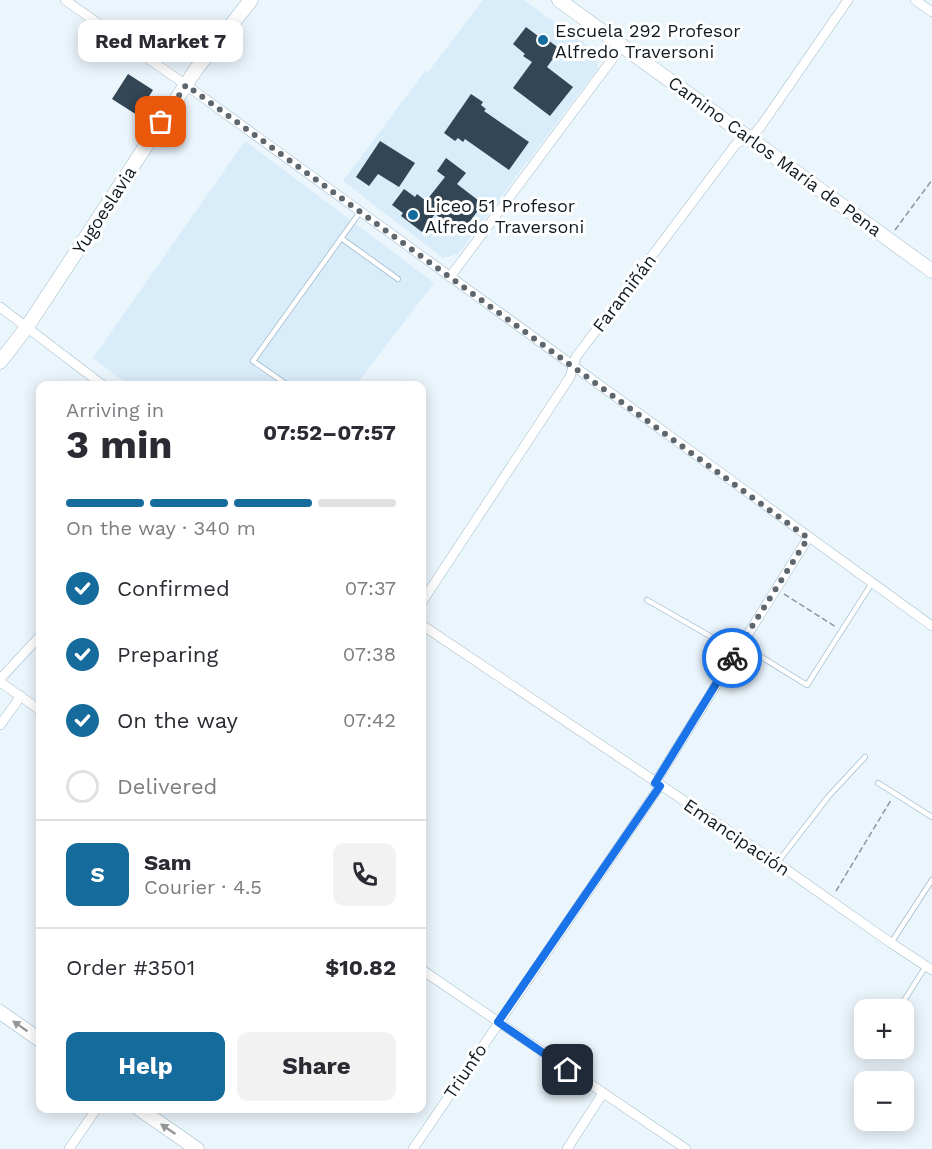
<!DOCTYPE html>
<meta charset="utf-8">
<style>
body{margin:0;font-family:"Work Sans",sans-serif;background:#f2f2f3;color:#2b2b33;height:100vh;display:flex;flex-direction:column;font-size:22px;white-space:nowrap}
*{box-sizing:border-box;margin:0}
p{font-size:20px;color:#7c7c81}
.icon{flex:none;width:33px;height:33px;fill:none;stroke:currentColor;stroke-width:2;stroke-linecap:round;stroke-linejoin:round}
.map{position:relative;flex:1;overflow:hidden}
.drawer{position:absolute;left:36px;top:381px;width:390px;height:732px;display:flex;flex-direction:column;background:#fff;border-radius:12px;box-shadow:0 3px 15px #0003}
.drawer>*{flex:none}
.buttons{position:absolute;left:854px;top:999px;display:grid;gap:12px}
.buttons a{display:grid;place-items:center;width:60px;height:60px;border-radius:12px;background:#fff;box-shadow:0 3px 15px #0003;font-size:30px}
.pin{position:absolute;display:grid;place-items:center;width:51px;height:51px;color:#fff;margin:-26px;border-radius:12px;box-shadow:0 3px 9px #0006}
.courier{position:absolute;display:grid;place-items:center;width:60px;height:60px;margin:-30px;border:4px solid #1a73e8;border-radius:50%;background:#fff;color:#222;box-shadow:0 2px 8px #0007}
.bubble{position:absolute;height:42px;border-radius:12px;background:#fff;box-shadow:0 3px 15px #0003;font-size:20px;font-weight:700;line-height:42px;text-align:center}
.overview em{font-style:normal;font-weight:700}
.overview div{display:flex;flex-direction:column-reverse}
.overview{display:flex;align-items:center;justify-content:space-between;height:102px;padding:0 30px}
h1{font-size:39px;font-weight:700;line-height:45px}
.bar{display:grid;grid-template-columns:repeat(4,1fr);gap:9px 6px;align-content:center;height:72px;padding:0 30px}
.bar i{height:8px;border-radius:4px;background:#e1e1e2}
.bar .selected{background:#156b9b}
.bar p{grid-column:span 4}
.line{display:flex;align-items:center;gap:15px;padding:0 30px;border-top:2px solid #e1e1e2}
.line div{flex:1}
.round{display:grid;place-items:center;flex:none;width:63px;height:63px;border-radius:12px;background:#f2f2f3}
ol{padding:0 30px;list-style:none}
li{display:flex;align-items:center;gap:18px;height:66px}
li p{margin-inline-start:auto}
li .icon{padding:6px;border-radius:50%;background:#156b9b;color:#fff;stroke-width:4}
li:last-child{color:#7c7c81}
li i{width:33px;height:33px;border:3px solid #e1e1e2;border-radius:50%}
.cta{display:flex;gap:12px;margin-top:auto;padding:12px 30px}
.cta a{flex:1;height:69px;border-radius:12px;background:#156b9b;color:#fff;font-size:24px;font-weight:700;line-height:69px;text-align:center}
.cta a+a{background:#f2f2f3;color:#2b2b33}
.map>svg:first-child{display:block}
</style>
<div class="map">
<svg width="932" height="1149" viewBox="0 0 932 1149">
<rect width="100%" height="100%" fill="#ebf5fc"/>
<!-- built -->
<g fill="#d9ecfa">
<path d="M483,0H524L595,51L598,68L458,254L443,258L343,181L425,71L428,72Z"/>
<path d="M245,141L434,283L356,385H129L93,358Z"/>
</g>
<!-- building -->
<g fill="#324655">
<path d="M526,27L538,36L540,34L560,49L547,67L573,87L550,116L513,88L532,62L523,56L525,54L513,44Z"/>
<path d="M128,74L153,90L137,115L112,99Z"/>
<path d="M471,94L483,102L481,105L486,109L484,111L529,142L509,170L465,139L463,142L458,138L455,141L444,133Z"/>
<path d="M380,141L415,163L399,187L378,174L369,186L356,177Z"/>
<path d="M446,158L466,173L457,184L483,204L461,233L435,214L422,232L401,216L403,213L392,205L404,189L415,197L417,194L426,201L445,177L437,171Z"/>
</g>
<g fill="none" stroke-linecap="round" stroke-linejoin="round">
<!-- lane casing -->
<g stroke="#a2bacb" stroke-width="6">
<g id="lane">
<path d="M341,238L398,279"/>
<path d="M289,386L253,361L360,212"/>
<path d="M647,600L736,651"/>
<path d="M740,644L807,685L872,583"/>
<path d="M878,783L932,817"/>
<path d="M777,863L828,797L865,757"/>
<path d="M891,943L932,880"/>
<path d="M898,1010L926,966"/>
<path d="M864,1053L871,1048"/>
</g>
</g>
<!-- street casing -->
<g stroke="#a2bacb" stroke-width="10">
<g id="street">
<path d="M65,0L186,85L932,626"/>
<path d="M915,0L932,12"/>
<path d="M450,277L622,46"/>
<path d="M0,307L104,386"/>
<path d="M422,602L570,377L576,357L736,144L755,133L761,126L848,0"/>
<path d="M422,625L777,863L891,943L932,970"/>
<path d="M0,679L40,636"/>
<path d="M0,682L40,710"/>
<path d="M0,725L21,696"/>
<path d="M655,783L808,538"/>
<path d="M422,970L686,1149"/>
<path d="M69,1149L97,1108"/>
<path d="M413,1149L660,786"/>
<path d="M567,1149L603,1093"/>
</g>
</g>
<!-- secondary casing -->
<g stroke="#a2bacb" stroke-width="15">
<g id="secondary">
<path d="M559,0L932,271"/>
<path d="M0,362L27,327L197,68L251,0"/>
<path d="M0,1012L40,1040"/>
<path d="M138,1108L197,1149"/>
</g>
</g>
<!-- path -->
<g stroke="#8f989f" stroke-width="1.5" stroke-dasharray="6 3" stroke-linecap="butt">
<path d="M895,230L932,180"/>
<path d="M784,594L836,627"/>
<path d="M836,891L891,800"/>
</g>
<!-- lane -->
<use href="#lane" stroke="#fff" stroke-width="4.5"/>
<!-- street -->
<use href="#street" stroke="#fff" stroke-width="9"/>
<!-- secondary -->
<use href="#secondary" stroke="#fff" stroke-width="14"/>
</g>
<!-- one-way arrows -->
<defs><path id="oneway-solid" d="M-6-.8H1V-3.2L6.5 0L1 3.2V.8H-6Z" transform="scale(1.5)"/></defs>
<g fill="#94989b">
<use href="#oneway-solid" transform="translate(20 1026) rotate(-145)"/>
<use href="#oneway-solid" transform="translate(168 1129) rotate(-146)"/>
</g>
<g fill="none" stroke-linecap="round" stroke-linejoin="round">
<!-- done -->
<path stroke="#5e676e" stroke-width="6" stroke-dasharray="0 10.8" d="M161,122L186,85L808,538L732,658"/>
<!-- route -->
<path stroke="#1a73e8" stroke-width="8" d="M568,1070L498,1022L660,786L655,783L732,658"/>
</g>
<!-- markers -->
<g fill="#156b9b" stroke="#fff" stroke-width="2">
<circle cx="543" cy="40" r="6"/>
<circle cx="413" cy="215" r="6"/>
</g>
<g text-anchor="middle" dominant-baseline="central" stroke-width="6" stroke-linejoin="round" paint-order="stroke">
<!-- poi labels -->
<g font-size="18" fill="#121b21" stroke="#fff" text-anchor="start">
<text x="555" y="30">Escuela 292 Profesor<tspan x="555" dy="21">Alfredo Traversoni</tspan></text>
<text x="425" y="205">Liceo 51 Profesor<tspan x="425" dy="21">Alfredo Traversoni</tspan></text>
</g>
<!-- street labels -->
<g font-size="18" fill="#121b21" stroke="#fff">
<text transform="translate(775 156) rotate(36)">Camino Carlos María de Pena</text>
<text transform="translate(104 210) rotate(-57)">Yugoeslavia</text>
<text transform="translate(624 293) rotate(-53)">Faramiñán</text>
<text transform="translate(737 837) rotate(34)">Emancipación</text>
<text transform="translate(465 1071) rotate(-56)">Triunfo</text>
</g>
</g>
</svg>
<div class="buttons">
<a>+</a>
<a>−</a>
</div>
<div class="pin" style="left:161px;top:122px;background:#ea580c"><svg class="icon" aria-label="bag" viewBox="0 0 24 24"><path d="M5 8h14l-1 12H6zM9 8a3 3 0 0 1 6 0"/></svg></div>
<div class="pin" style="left:568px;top:1070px;background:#1f2937"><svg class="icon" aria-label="home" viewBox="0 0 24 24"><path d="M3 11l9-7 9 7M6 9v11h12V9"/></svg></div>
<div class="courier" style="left:732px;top:658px"><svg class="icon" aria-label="bike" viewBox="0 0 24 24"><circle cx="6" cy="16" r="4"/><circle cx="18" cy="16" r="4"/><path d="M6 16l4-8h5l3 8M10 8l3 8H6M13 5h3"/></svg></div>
<div class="bubble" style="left:78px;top:20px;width:165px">Red Market 7</div>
<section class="drawer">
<div class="overview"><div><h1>3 min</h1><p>Arriving in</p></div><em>07:52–07:57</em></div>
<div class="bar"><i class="selected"></i><i class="selected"></i><i class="selected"></i><i></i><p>On the way · 340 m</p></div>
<ol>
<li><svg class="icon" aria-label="check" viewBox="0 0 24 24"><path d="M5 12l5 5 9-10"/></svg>Confirmed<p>07:37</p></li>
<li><svg class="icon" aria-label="check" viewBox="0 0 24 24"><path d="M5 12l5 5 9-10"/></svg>Preparing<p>07:38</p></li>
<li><svg class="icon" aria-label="check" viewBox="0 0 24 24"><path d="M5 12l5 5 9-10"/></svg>On the way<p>07:42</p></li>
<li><i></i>Delivered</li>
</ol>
<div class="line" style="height:108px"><b class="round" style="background:#156b9b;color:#fff">S</b><div><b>Sam</b><p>Courier · 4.5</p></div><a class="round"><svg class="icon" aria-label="phone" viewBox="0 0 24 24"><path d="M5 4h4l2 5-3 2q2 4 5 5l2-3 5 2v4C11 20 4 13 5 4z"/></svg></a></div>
<div class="line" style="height:78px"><div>Order #3501</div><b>$10.82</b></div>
<div class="cta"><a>Help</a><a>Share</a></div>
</section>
</div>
